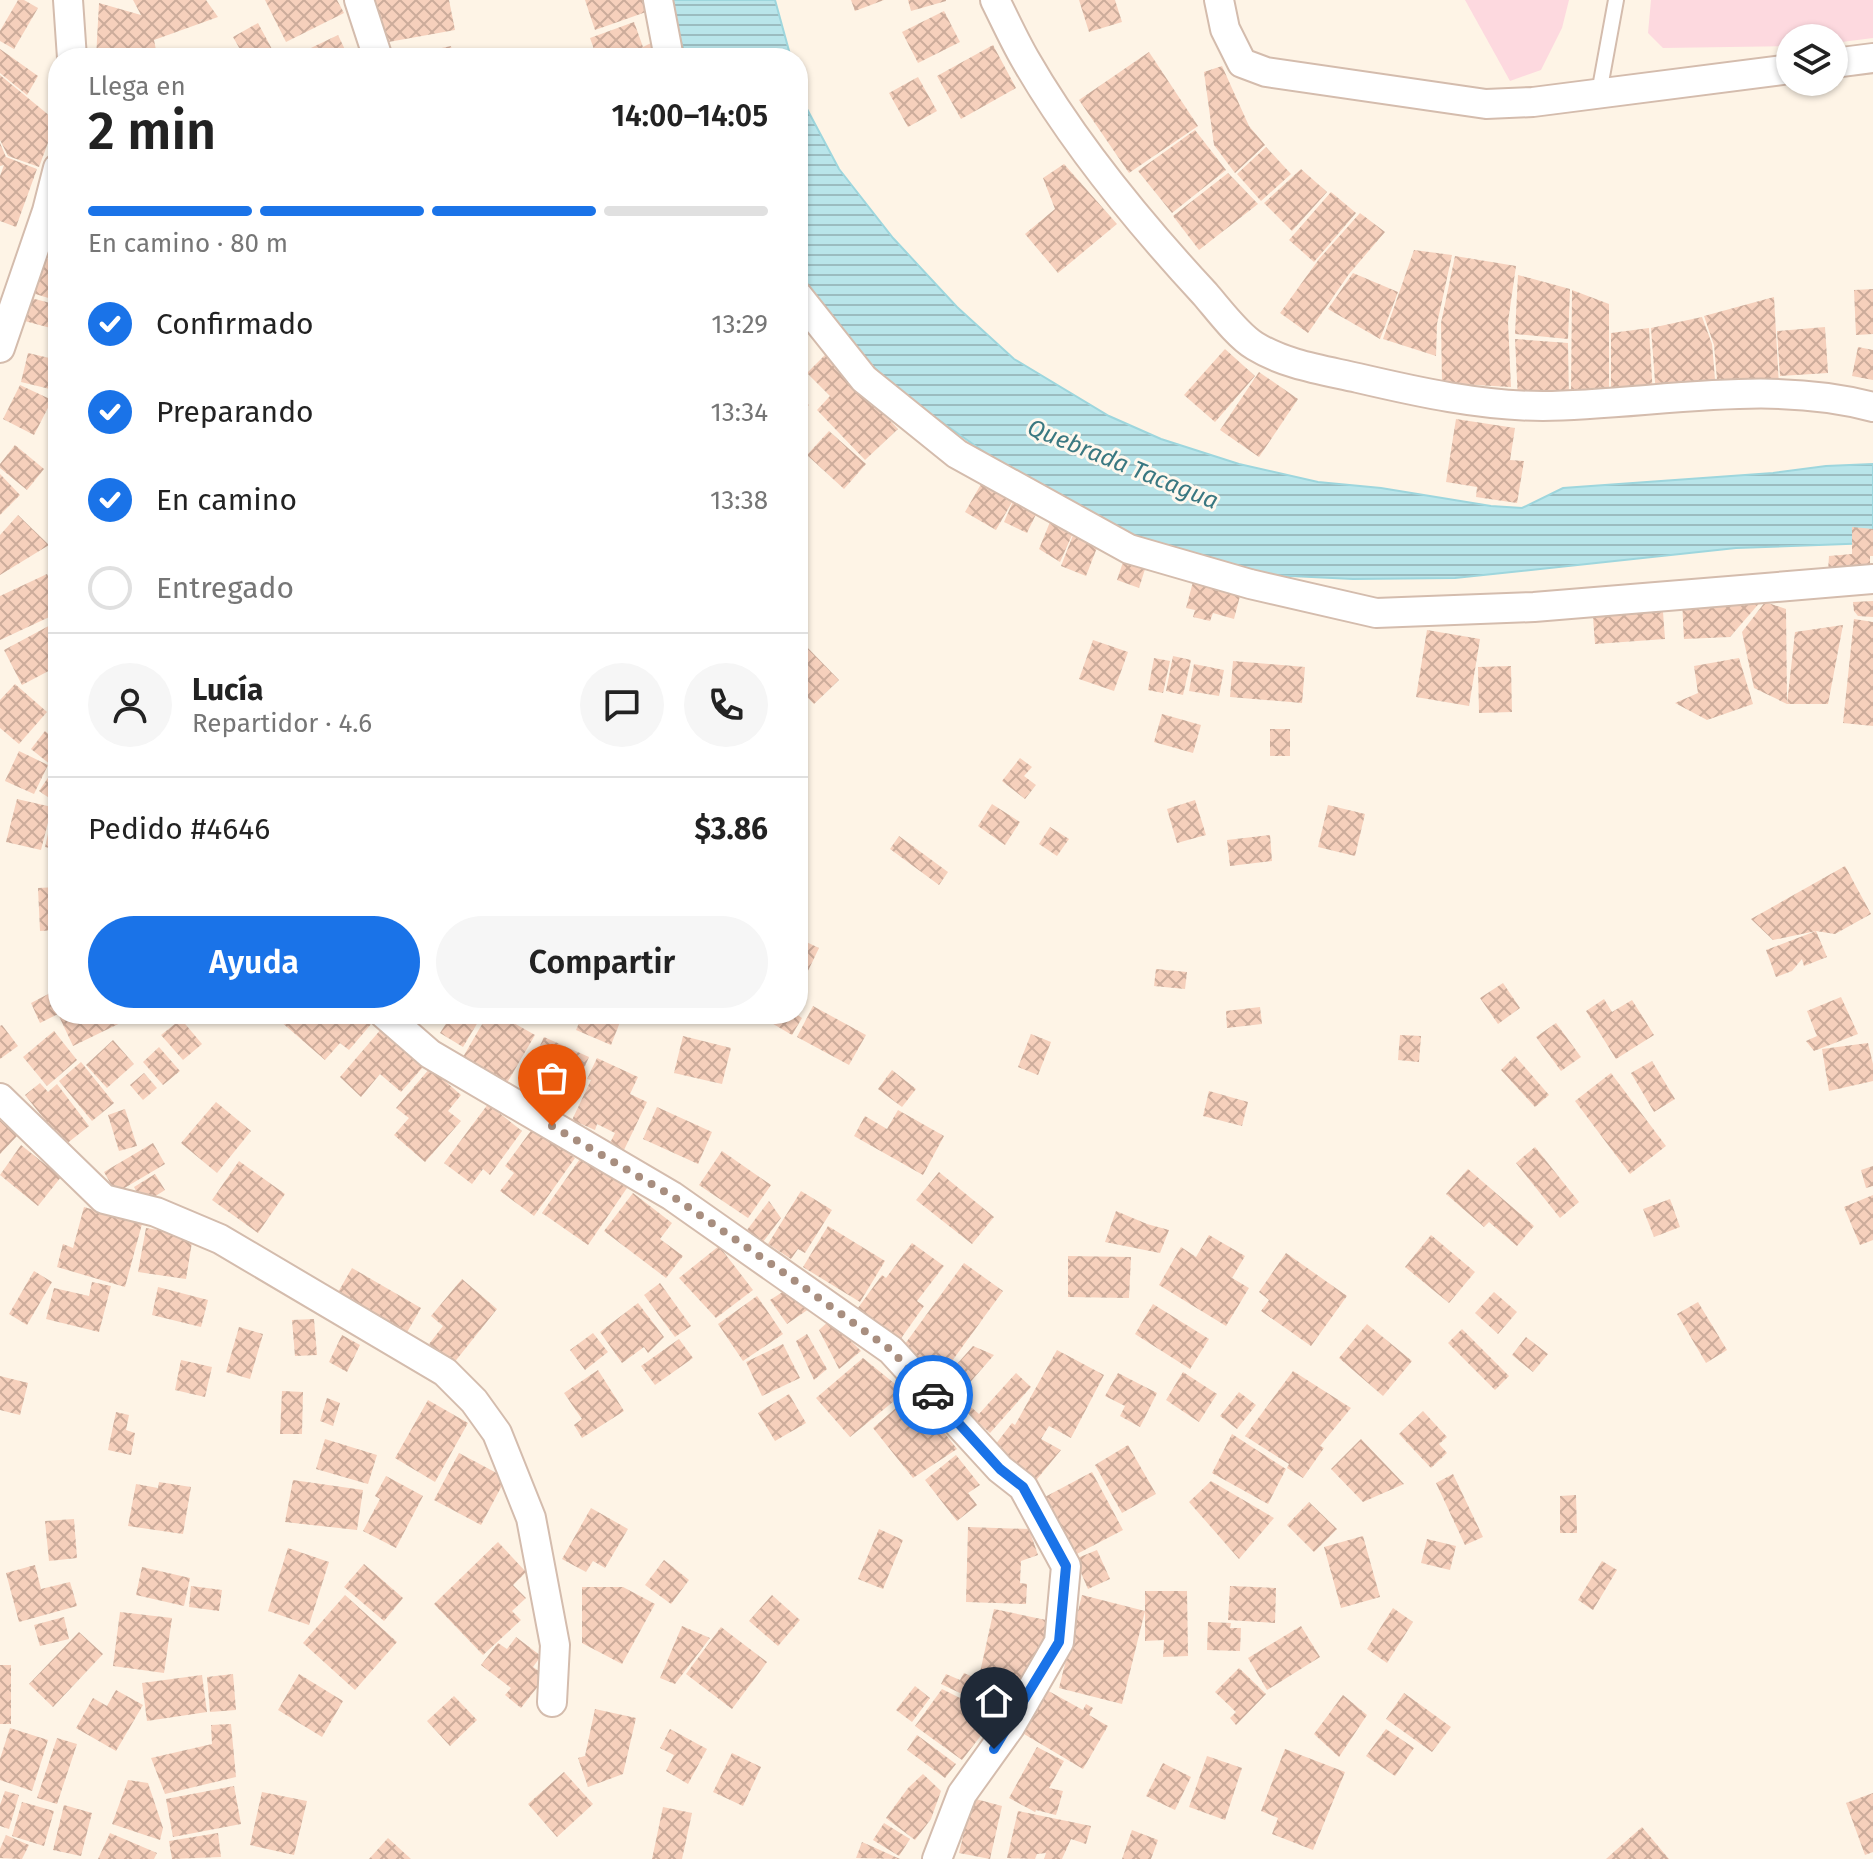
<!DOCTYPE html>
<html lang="es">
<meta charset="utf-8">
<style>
body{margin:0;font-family:"Fira Sans",sans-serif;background:#f6f6f6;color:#222;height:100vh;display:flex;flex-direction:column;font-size:30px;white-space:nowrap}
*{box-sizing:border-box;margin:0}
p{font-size:26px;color:#767676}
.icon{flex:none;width:44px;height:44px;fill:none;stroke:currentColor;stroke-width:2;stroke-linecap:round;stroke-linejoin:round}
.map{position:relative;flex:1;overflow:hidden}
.side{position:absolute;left:48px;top:48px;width:760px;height:976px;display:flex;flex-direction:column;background:#fff;border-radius:32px;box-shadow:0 2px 6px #0004}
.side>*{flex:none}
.fabs{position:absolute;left:1776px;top:24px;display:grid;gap:16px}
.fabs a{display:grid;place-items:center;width:72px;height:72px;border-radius:50%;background:#fff;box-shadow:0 2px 6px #0004;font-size:40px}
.pin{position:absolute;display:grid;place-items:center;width:68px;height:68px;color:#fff;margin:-82px -34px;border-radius:50% 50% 50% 0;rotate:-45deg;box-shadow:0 0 8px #0007}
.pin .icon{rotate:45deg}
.courier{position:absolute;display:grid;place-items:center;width:80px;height:80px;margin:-40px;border:6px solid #1a73e8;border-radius:50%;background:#fff;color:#222;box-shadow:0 2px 10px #0007}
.headline em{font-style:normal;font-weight:600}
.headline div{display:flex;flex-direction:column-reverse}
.headline{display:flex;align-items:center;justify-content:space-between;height:136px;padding:0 40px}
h1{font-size:52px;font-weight:600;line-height:60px}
.bar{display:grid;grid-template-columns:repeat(4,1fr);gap:12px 8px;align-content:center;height:96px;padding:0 40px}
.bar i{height:10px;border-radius:6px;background:#e0e0e0}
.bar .selected{background:#1a73e8}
.bar p{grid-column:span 4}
.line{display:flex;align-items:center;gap:20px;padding:0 40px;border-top:2px solid #e0e0e0}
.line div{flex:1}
.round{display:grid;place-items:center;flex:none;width:84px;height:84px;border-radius:42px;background:#f6f6f6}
ol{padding:0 40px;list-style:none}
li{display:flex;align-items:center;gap:24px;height:88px}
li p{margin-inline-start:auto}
li .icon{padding:8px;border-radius:50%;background:#1a73e8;color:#fff;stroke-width:4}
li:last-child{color:#767676}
li i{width:44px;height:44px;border:4px solid #e0e0e0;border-radius:50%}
.primary-button{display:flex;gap:16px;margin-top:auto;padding:16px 40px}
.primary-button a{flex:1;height:92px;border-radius:48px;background:#1a73e8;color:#fff;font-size:32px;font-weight:600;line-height:92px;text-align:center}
.primary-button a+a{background:#f6f6f6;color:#222}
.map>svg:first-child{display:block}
</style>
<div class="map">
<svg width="1873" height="1859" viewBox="0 0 1873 1859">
<defs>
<pattern id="water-rules" width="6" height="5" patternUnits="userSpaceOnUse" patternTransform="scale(2)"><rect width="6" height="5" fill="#b9e5ea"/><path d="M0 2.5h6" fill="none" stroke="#9bbcc0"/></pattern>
<pattern id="building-cross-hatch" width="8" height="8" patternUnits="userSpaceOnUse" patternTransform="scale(2)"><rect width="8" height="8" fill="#f6d0bc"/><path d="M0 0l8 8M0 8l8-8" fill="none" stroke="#ccac9b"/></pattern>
</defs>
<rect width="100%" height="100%" fill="#fef4e6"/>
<!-- medical -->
<g fill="#fdd9df">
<path d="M1465,0H1569L1562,28L1541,70L1510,81Z"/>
<path d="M1651,0H1873V38L1834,43V38H1790V46L1663,48L1648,33Z"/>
</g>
<!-- water -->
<g fill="url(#water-rules)" stroke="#9ed6dd" stroke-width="2">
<path d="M669,0H775L791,58H686Z"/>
<path d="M798,81L807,109L839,169L893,238L957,307L1014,359L1109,416L1161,439L1239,464L1318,482L1381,488L1491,506L1522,508L1563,488L1773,473L1826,466L1873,464V543L1736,548L1455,578L1353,579L1270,575L1182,556L1108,530L1035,488L902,394L843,338L798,284Z"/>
</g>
<!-- building -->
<g fill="url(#building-cross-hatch)">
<path d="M18,0H24L38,8L14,49L0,41V31Z"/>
<path d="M133,0H206L218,17L154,40L156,50L153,58H96L99,3L141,15Z"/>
<path d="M265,0H337L344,13L286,42Z"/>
<path d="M375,0H449L455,30L383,43Z"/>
<path d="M585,0H642L646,12L595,30Z"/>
<path d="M851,0H884L855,11Z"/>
<path d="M908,0H946V1L911,11Z"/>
<path d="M1079,0H1115L1122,22L1089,32Z"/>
<path d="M944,11L960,42L918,63L902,32Z"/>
<path d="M634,22L643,47L651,43L656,58H597L590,38Z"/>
<path d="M258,23L273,51L260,58H245L233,37Z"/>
<path d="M338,35L349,58H290Z"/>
<path d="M993,45L1016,88L961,119L937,76Z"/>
<path d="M451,46L453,58H398V57Z"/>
<path d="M0,49L38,76L27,95L0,73Z"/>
<path d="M1149,52L1198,126L1129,173L1079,100Z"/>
<path d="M1222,66L1249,126L1265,145L1235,173L1214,145L1204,72Z"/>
<path d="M0,75L56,121L39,167L8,156L0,140Z"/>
<path d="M918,77L937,111L908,127L889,93Z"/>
<path d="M1195,130L1226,170L1172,213L1138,171Z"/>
<path d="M0,143L6,157L37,169L16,227L0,221V176L4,165L0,166Z"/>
<path d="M1266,147L1291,174L1261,201L1237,174Z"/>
<path d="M1064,164L1117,224L1058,273L1025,234L1055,209L1043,178Z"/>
<path d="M1301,169L1327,192L1292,231L1264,203Z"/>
<path d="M1228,173L1258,204L1199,250L1173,216Z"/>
<path d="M1331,192L1356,213L1314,262L1289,240Z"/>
<path d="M58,201V247L41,239Z"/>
<path d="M1360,213L1385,232L1349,274L1308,333L1280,313L1319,259Z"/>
<path d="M1414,250L1452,255L1437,324L1436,356L1383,339Z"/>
<path d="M1455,256L1516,266L1508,322L1511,387L1442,383L1441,323Z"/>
<path d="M41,257L58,262V301L29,292Z"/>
<path d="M1353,273L1398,292L1380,339L1328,309Z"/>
<path d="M1518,275L1570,289L1568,339L1515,334Z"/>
<path d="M1873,289V334L1856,335L1854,290Z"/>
<path d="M1572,290L1609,304V398L1571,397Z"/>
<path d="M27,297L58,305V330L21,320Z"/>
<path d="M1774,297L1779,386L1718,391L1714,345L1704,316Z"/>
<path d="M1702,317L1712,344L1716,391L1656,395L1651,328Z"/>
<path d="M1825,327L1828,373L1780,376L1777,331Z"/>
<path d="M1649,328L1653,396L1611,397V333Z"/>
<path d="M1515,339L1568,343L1569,400H1518Z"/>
<path d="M1858,347L1873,350V380L1852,376Z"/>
<path d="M1225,349L1255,376L1215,422L1184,395Z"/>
<path d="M28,353L58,360V391L21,382Z"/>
<path d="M826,354L898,429L865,460L817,410L830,396L807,373Z"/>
<path d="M1259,372L1298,399L1259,457L1220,430Z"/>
<path d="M20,385L52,400L34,435L3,419Z"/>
<path d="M798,395L809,405L798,417Z"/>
<path d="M1456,419L1515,428L1510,460L1524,461L1517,503L1476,497L1477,487L1446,482Z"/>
<path d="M829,431L866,464L844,489L807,455Z"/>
<path d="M15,445L44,469L27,490L0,468V464Z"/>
<path d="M0,474L20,495L0,515Z"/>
<path d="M984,479L1015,497L996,530L965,512Z"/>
<path d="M1015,497L1039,508L1027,533L1004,522Z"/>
<path d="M18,515L49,545L0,575V535Z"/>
<path d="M1050,522L1073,533L1060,562L1039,549Z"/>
<path d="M1852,527L1873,529V556H1870V572L1828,571L1829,556L1852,554Z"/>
<path d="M1075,530L1100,540L1086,576L1061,566Z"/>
<path d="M1124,559L1146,566L1139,588L1117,580Z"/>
<path d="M47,574L58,597V613L0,640V596Z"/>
<path d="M1194,578L1214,583L1215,590L1240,596L1234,619L1213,613L1210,621L1193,617L1195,610L1186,608Z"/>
<path d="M1762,600L1730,637L1684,639L1682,602Z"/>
<path d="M1873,601V617L1858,616L1854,611L1853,602Z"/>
<path d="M1765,602L1786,609L1787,704L1795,632L1843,625L1828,704H1787L1754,688L1742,632Z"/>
<path d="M1663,612L1665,639L1595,644L1593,617Z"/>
<path d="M1854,619L1873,622V726L1843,723Z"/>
<path d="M58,621V666L22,685L4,650Z"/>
<path d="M1427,630L1480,639L1469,706L1416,697Z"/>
<path d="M1093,640L1128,652L1114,691L1079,679Z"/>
<path d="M803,643L839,680L814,704L798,688V648Z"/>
<path d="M1173,656L1191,660L1183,695L1166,691Z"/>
<path d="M1154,658L1170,661L1163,693L1148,690Z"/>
<path d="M1739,658L1753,704L1707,720L1675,703L1698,693L1694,666Z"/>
<path d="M1233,661L1305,667L1302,703L1230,697Z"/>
<path d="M1194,664L1224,670L1219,696L1189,691Z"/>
<path d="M1511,666L1512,712L1479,713L1478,667Z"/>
<path d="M15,684L47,712L19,744L0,728V700Z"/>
<path d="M1162,714L1201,725L1193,753L1154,742Z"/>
<rect x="1270" y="729" width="20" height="27"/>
<path d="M45,731L58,742V757L51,765L31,749Z"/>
<path d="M19,751L48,765L34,794L5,781Z"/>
<path d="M1020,758L1032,767L1024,776L1036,785L1025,799L1002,781Z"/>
<path d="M58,763V804L39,791Z"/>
<path d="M17,799L52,807L41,850L6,842Z"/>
<path d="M1195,800L1206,835L1177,843L1167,809Z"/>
<path d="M992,804L1020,822L1005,845L978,826Z"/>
<path d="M1328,805L1365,814L1355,856L1318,847Z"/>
<path d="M50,825L58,827V850L45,847Z"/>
<path d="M1050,827L1069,839L1057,856L1039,844Z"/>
<path d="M1270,835L1272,861L1230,866L1227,840Z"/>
<path d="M899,836L948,872L939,885L890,849Z"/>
<path d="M1845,866L1871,914L1835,934L1816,931L1827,957L1804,966L1802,959L1792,971L1776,977L1766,950L1816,931L1773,940L1751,919Z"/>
<path d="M58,887V930L40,931L38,888Z"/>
<path d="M798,938L819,948L806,975L798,971Z"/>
<path d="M1156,969L1187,972L1185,989L1154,986Z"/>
<path d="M58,976V1014H139L73,1046L58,1014L40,1023L31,1003L54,991L49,980Z"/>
<path d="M1503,983L1520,1008L1498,1024L1480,998Z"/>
<path d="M1841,997L1858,1034L1814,1051L1806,1041L1817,1036L1807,1011Z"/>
<path d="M1604,999L1612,1012L1632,1000L1654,1035L1616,1059L1586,1011Z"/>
<path d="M813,1006L866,1035L849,1065L797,1037Z"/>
<path d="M1260,1007L1262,1024L1227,1028L1226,1011Z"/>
<path d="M272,1014H362L372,1023L349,1050L340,1043L325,1060Z"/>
<path d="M452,1014H465L478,1022L463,1047L440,1033Z"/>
<path d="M488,1014H498L535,1035L507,1083L463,1057Z"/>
<path d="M583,1014H615L622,1017L611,1045L576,1030Z"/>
<path d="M766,1014H796L802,1018L792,1035L763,1018Z"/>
<path d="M181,1019L202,1044L183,1060L161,1035Z"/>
<path d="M1556,1023L1581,1057L1561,1071L1536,1037Z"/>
<path d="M2,1025L18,1046L0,1059V1026Z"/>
<path d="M382,1028L424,1066L401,1092L380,1074L361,1097L340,1077Z"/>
<path d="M54,1031L77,1060L47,1086L23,1057Z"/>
<path d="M1031,1034L1051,1042L1038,1075L1018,1067Z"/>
<path d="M1400,1035L1421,1036L1419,1062L1398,1060Z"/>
<path d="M683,1036L731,1048L722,1084L674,1073Z"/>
<path d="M544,1037L589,1057L569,1102L524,1081Z"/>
<path d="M113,1040L134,1064L107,1088L86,1065Z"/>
<path d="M1868,1043L1873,1064V1081L1829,1091L1822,1049Z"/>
<path d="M159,1047L180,1071L163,1085L143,1062Z"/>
<path d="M1515,1056L1549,1095L1535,1107L1501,1070Z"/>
<path d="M597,1058L638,1077L630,1094L647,1102L624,1150L610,1143L615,1133L597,1124L595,1130L572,1120L591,1080L587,1079Z"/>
<path d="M1652,1061L1675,1099L1654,1112L1631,1073Z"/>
<path d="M81,1062L114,1103L92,1121L59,1081Z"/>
<path d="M430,1068L461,1095L448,1111L461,1121L425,1162L394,1135L409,1118L396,1108Z"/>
<path d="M892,1070L916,1089L902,1107L878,1089Z"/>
<path d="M144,1073L157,1088L143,1100L130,1085Z"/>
<path d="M1611,1073L1666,1146L1630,1174L1575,1101Z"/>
<path d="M40,1083L48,1092L57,1084L89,1126L65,1145L25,1095Z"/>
<path d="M1209,1091L1248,1102L1242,1126L1203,1116Z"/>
<path d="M216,1102L251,1131L217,1173L181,1143Z"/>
<path d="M488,1104L522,1131L490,1175L483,1169L472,1184L444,1163Z"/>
<path d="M657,1107L712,1132L698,1164L643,1139Z"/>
<path d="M125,1109L137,1146L119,1151L108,1115Z"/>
<path d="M898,1110L944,1136L923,1175L854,1136L865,1116L887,1129Z"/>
<path d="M0,1120L17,1136L0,1154Z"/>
<path d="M533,1128L575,1158L534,1216L500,1191L514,1173L505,1166Z"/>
<path d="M153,1143L165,1164L116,1193L104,1172Z"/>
<path d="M21,1145L61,1177L38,1206L0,1175Z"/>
<path d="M1535,1147L1579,1202L1560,1218L1516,1163Z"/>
<path d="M722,1151L771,1185L748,1218L699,1185Z"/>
<path d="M582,1156L627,1188L588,1245L542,1213Z"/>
<path d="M239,1161L285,1194L258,1233L212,1200Z"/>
<path d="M1873,1166V1186L1866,1188L1861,1170Z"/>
<path d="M1468,1169L1534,1226L1517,1246L1489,1222L1484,1227L1446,1194Z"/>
<path d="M939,1172L994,1217L972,1244L916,1200Z"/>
<path d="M155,1174L165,1190L143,1204L134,1187Z"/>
<path d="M801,1191L832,1210L805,1253L798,1249L791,1259L768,1244Z"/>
<path d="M633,1193L672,1223L660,1239L683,1256L666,1278L604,1231Z"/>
<path d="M1873,1195V1240L1860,1245L1844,1207Z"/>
<path d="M1670,1199L1680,1227L1654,1237L1643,1209Z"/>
<path d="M769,1201L781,1218L763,1242L747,1230Z"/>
<path d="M84,1207L142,1224L125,1287L57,1267L63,1244L73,1248Z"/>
<path d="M1116,1211L1147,1224L1169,1230L1160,1253L1105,1242Z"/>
<path d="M828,1226L885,1261L860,1302L803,1267Z"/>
<path d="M146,1228L193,1236L186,1279L138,1272Z"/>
<path d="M1209,1235L1245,1256L1232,1278L1249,1288L1226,1326L1159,1285L1181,1247L1196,1257Z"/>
<path d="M1431,1235L1475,1272L1449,1303L1405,1267Z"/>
<path d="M912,1243L944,1266L917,1301L924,1306L897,1344L855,1312L882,1275L886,1278Z"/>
<path d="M719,1246L753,1290L716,1318L679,1278Z"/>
<path d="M1286,1253L1347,1296L1311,1346L1261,1311L1269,1300L1259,1292Z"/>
<path d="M1068,1256L1131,1257L1129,1298L1068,1297Z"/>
<path d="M964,1263L1003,1291L936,1383L897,1355Z"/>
<path d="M352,1268L421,1308L406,1334L337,1294Z"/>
<path d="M34,1271L52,1282L27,1325L9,1314Z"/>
<path d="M462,1279L497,1309L453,1364L429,1344L443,1326L431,1316Z"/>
<path d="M92,1282L111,1286L99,1332L46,1319L54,1288L89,1296Z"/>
<path d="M660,1283L691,1326L675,1337L644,1295Z"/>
<path d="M792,1286L816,1304L787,1324L770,1300Z"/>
<path d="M158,1287L208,1300L201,1327L152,1315Z"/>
<path d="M1494,1292L1517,1312L1498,1334L1475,1313Z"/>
<path d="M757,1296L783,1334L743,1361L718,1324Z"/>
<path d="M1698,1302L1727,1350L1706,1363L1677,1314Z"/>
<path d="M638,1303L664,1337L648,1353L644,1347L622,1363L600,1332Z"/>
<path d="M1153,1304L1209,1339L1190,1369L1135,1334Z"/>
<path d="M314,1319L317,1355L295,1356L292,1320Z"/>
<path d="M830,1320L861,1351L839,1369L819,1330Z"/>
<path d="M1367,1324L1412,1361L1383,1396L1339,1358Z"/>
<path d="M239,1327L263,1334L250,1379L226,1372Z"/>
<path d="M1462,1329L1509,1376L1495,1390L1448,1343Z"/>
<path d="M593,1333L608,1352L585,1370L570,1350Z"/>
<path d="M807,1334L827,1369L814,1380L796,1341Z"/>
<path d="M342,1335L360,1345L347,1372L329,1362Z"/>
<path d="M1526,1337L1548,1354L1533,1372L1512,1355Z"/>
<path d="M679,1339L693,1358L655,1385L641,1366Z"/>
<path d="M783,1344L800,1378L762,1396L746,1362Z"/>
<path d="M973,1346L994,1355L958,1396L979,1414L1016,1373L1031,1387L990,1433L952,1399L935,1389Z"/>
<path d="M1057,1350L1104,1375L1071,1438L1049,1426L1041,1439L1061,1450L1033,1484L995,1445L1012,1423L1015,1425Z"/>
<path d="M863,1358L905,1392L850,1437L816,1398Z"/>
<path d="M181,1360L212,1367L205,1397L175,1390Z"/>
<path d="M598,1370L624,1411L582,1438L574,1425L582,1419L564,1393Z"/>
<path d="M1293,1371L1351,1408L1320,1446L1324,1448L1303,1478L1287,1468L1289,1464L1245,1436Z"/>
<path d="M1183,1372L1217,1394L1199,1422L1166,1400Z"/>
<path d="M1118,1373L1157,1393L1140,1427L1120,1416L1125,1406L1105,1396Z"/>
<path d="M0,1376L28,1383L20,1415L0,1410Z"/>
<path d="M282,1391L303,1392L302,1434H280Z"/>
<path d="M1239,1392L1256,1405L1237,1429L1220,1416Z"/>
<path d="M789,1394L806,1423L775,1441L758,1413Z"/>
<path d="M327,1398L340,1403L333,1426L320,1421Z"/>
<path d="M428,1400L468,1423L435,1482L395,1458Z"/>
<path d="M919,1400L957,1449L913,1478L873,1428L904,1401L909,1408Z"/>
<path d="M1423,1411L1447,1437L1439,1444L1447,1453L1431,1468L1399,1434Z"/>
<path d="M116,1412L129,1415L126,1430L135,1433L131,1455L108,1450Z"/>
<path d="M1232,1434L1286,1469L1268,1504L1212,1473Z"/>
<path d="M325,1439L377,1455L368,1484L316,1469Z"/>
<path d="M1361,1439L1404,1484L1363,1502L1331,1469Z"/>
<path d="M1128,1445L1156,1494L1122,1513L1095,1465Z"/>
<path d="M459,1453L506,1478L481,1525L434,1500Z"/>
<path d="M956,1455L980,1485L968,1493L977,1505L957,1521L925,1480Z"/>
<path d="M1092,1472L1123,1530L1073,1556L1043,1498Z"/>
<path d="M1453,1474L1483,1537L1465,1545L1436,1483Z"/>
<path d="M386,1476L423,1496L396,1548L363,1531L380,1499L375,1496Z"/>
<path d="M293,1480L363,1490L357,1530L285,1522Z"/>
<path d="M1211,1481L1274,1518L1239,1559L1189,1502Z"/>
<path d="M159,1482L191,1487L183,1534L128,1526L136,1484L158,1488Z"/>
<path d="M1576,1495L1577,1533H1560V1496Z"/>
<path d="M1309,1502L1337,1529L1314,1552L1287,1525Z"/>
<path d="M591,1508L628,1529L605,1568L593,1561L586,1572L562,1559Z"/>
<path d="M74,1519L77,1558L49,1561L45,1521Z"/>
<path d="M968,1527L1029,1529L1038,1555L1021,1561L1020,1583L1027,1584L1026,1604L966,1602Z"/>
<path d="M879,1529L903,1540L883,1589L858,1579Z"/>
<path d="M1363,1536L1380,1597L1341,1608L1324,1547Z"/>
<path d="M1427,1539L1456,1546L1450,1570L1421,1563Z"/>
<path d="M498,1542L526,1572L513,1585L526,1598L512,1611L521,1620L483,1655L434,1604Z"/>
<path d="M288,1548L329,1562L309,1625L268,1611Z"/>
<path d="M1097,1550L1110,1579L1088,1589L1075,1559Z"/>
<path d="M664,1560L689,1580L671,1604L645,1585Z"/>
<path d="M1602,1561L1617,1570L1593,1610L1578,1600Z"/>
<path d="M364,1564L403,1598L384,1621L344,1587Z"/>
<path d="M35,1565L41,1589L70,1582L77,1606L19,1622L6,1573Z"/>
<path d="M142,1567L190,1578L184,1606L136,1595Z"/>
<path d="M191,1586L222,1590L219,1611L189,1607Z"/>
<path d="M1230,1586L1276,1588L1275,1623L1228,1620Z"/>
<path d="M582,1587H623L655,1604L622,1664L582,1643Z"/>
<path d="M1145,1591H1187L1188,1656L1163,1657L1164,1640L1145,1641Z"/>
<path d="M345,1595L397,1642L355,1690L303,1643Z"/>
<path d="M772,1595L800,1620L778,1646L749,1621Z"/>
<path d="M1082,1595L1145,1611L1122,1704L1059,1688Z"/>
<path d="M1393,1608L1413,1622L1387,1663L1367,1649Z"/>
<path d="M994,1609L1051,1621L1041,1663L1016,1706L991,1690L994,1680L979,1677Z"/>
<path d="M120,1612L172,1618L164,1673L113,1666Z"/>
<path d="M64,1617L69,1639L40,1646L34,1625Z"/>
<path d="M1208,1622L1231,1623L1230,1628H1241L1240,1651L1207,1650Z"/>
<path d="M682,1626L710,1638L675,1684L660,1678Z"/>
<path d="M1301,1626L1320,1657L1267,1690L1248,1658Z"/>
<path d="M721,1627L767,1662L732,1709L686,1674Z"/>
<path d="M79,1632L103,1654L53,1707L29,1684Z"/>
<path d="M516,1637L541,1656L533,1667L546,1676L521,1708L505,1695L511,1688L481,1665L498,1643L507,1649Z"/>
<rect x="0" y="1665" width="11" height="59"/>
<path d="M1239,1668L1266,1694L1236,1725L1230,1718L1236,1712L1215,1692Z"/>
<path d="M964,1673L986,1683L982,1691L1006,1701L1000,1712L941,1684L946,1674L960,1680Z"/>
<path d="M233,1674L236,1710L210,1712L207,1677Z"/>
<path d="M299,1674L343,1701L322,1737L278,1710Z"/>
<path d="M202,1675L207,1712L147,1721L142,1683Z"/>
<path d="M915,1686L930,1698L912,1722L896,1710Z"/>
<path d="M1043,1688L1083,1710L1086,1704L1093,1708L1089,1715L1108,1726L1083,1769L1019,1731Z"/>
<path d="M942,1689L996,1716L962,1760L915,1726Z"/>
<path d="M116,1690L143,1705L116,1751L76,1728L93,1698L107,1706Z"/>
<path d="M1404,1693L1451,1727L1432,1752L1386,1719Z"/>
<path d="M1343,1695L1367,1715L1339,1757L1314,1734Z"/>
<path d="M454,1696L477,1720L450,1746L427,1721Z"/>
<path d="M595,1709L636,1718L623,1774L588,1787L578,1758L585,1756Z"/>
<path d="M231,1724L236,1777L165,1794L151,1758L212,1744L211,1725Z"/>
<path d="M10,1728L48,1740L32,1791L0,1780V1759Z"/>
<path d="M670,1729L707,1749L688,1784L666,1771L674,1755L660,1748Z"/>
<path d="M1386,1729L1414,1748L1395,1776L1366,1756Z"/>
<path d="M917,1735L956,1764L945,1778L907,1750Z"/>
<path d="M57,1738L77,1744L57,1804L37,1798Z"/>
<path d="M1037,1747L1064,1761L1049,1788L1063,1791L1056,1815L1036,1810L1035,1812L1009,1798Z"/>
<path d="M1285,1749L1345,1772L1313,1850L1272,1834L1278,1818L1261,1811Z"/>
<path d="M732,1753L761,1767L743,1806L713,1792Z"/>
<path d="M1207,1756L1242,1768L1225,1820L1189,1807Z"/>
<path d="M1163,1763L1191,1777L1175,1810L1146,1796Z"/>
<path d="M564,1772L593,1804L557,1837L528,1804Z"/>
<path d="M923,1774L941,1791L931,1819L915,1840L886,1818L908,1788Z"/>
<path d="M128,1780L148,1783L163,1828L160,1840L112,1824Z"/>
<path d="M234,1786L241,1824L173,1837L166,1799Z"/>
<path d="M5,1791L19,1795L9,1829L0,1826V1805Z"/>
<path d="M262,1792L307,1801L294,1855L250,1845Z"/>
<path d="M1873,1793V1852L1865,1855L1846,1803Z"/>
<path d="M972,1798L1002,1806L990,1859L959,1853Z"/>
<path d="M22,1802L54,1811L44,1846L12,1836Z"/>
<path d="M64,1805L92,1813L81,1856L53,1850Z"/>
<path d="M663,1807L692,1813L682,1859H652Z"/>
<path d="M1018,1811L1091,1826L1086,1844L1071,1839L1062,1859H1044L1046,1853L1037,1854L1035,1859L1007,1858Z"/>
<path d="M884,1823L910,1839L899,1856L873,1840Z"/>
<path d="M1642,1827L1669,1859H1606Z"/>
<path d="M1132,1830L1158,1840L1151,1859H1122Z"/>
<path d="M110,1833L157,1853L154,1859H98Z"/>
<path d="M218,1833L221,1857L172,1859L169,1841Z"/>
<path d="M6,1835L29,1845L22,1859L0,1858V1849Z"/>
<path d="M388,1838L411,1859H369Z"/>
<path d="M862,1842L900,1859L856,1858Z"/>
</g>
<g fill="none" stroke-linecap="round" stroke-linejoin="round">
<!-- service casing -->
<g stroke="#d4bcad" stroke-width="18">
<path id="service" d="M1599,93L1616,0"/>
</g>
<!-- minor casing -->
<g stroke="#d4bcad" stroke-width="32">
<g id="minor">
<path d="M68,0L72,58"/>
<path d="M359,0L378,58"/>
<path d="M658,0L669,58"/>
<path d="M995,0C1005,20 1014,40 1025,59C1072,141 1141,225 1205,294C1218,309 1238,336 1255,346C1286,365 1323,370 1358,378C1418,392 1481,406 1543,406C1651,405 1767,378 1873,407"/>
<path d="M1219,0L1225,29L1242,63L1266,72L1486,104L1533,102L1790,69"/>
<path d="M1834,63L1873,58"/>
<path d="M798,296L864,379L957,454L1129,549L1250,584L1376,613L1534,607L1873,579"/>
<path d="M0,348L47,211L58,168"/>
<path d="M384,1014L430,1054L672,1196L891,1350L1000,1469L1023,1487L1066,1566L1059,1642L1010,1727L962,1794L937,1859"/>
<path d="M0,1098L104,1199L156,1212L220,1239L445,1372L474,1401L497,1433L531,1518L555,1645L552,1702"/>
</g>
</g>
<!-- service -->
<use href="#service" stroke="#fff" stroke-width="14"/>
<!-- minor -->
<use href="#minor" stroke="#fff" stroke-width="28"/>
</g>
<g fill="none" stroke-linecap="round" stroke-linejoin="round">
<!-- done -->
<path stroke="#a88e7f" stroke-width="8" stroke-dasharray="0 14.4" d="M552,1126L672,1196L777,1268L891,1350L933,1395"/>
<!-- route -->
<path stroke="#1a73e8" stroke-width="10" d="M933,1395L1000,1469L1023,1487L1066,1566L1059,1642L994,1749"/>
</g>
<g text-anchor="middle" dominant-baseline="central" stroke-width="6" stroke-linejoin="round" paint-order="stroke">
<!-- water labels -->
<g font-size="24" font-style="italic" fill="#3a7881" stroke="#fff8ee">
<text transform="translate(1123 464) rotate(22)">Quebrada Tacagua</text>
</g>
</g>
</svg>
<div class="fabs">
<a><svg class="icon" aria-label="layers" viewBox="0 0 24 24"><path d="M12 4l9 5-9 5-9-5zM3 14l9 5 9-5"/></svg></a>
</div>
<div class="pin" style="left:552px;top:1126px;background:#ea580c"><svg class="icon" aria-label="bag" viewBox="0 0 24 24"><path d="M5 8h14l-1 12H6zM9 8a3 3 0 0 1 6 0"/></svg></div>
<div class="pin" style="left:994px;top:1749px;background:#1f2937"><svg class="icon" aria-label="home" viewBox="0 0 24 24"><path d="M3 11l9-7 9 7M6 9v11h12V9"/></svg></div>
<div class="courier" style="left:933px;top:1395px"><svg class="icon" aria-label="car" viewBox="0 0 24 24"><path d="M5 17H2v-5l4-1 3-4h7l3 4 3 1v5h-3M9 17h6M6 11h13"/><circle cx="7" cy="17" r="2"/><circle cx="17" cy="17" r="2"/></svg></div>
<section class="side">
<div class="headline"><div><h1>2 min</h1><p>Llega en</p></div><em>14:00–14:05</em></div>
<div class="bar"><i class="selected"></i><i class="selected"></i><i class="selected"></i><i></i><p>En camino · 80 m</p></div>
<ol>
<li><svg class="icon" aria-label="check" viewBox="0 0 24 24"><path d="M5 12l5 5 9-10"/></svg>Confirmado<p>13:29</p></li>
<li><svg class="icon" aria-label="check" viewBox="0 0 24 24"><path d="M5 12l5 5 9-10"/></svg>Preparando<p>13:34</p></li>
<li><svg class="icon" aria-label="check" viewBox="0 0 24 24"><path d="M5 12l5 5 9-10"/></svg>En camino<p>13:38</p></li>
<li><i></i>Entregado</li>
</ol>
<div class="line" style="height:144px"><a class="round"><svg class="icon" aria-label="person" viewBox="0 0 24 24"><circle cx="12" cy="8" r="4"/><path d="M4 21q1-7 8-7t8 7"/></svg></a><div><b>Lucía</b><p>Repartidor · 4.6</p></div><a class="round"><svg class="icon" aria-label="chat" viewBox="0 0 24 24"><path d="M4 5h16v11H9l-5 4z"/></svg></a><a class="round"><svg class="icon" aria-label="phone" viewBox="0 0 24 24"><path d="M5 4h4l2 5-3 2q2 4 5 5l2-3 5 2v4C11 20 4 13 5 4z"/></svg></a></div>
<div class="line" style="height:104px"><div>Pedido #4646</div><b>$3.86</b></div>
<div class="primary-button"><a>Ayuda</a><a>Compartir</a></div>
</section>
</div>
